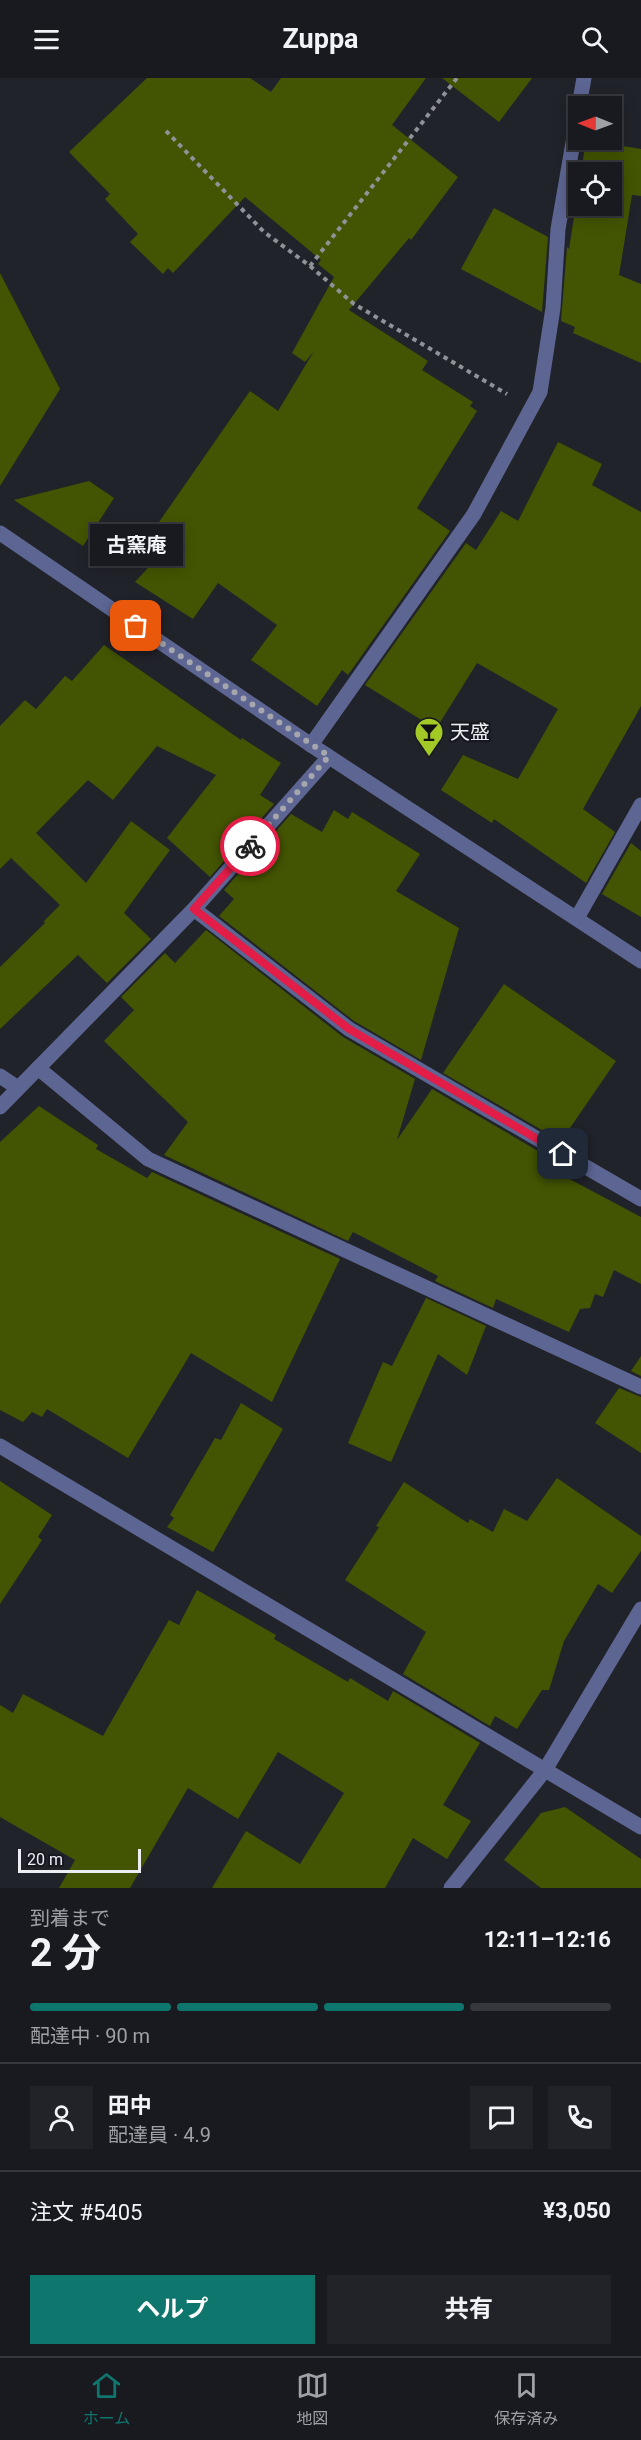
<!DOCTYPE html>
<html lang="ja">
<meta charset="utf-8">
<style>
body{margin:0;font-family:Roboto,"Noto Sans JP",sans-serif;background:#222329;color:#f1f3f6;height:100vh;display:flex;flex-direction:column;font-size:22px;white-space:nowrap}
*{box-sizing:border-box;margin:0}
p{font-size:20px;color:#9fa1a5}
.icon{flex:none;width:33px;height:33px;fill:none;stroke:currentColor;stroke-width:2;stroke-linecap:round;stroke-linejoin:round}
.map{position:relative;height:1810px;overflow:hidden}
.side{display:flex;flex-direction:column;background:#191a20;flex:1}
.side>*{flex:none}
.needle{width:39px;rotate:271deg}
.tools{position:absolute;left:568px;top:18px;display:grid;gap:12px}
.tools a{display:grid;place-items:center;width:54px;height:54px;border-radius:0px;background:#191a20;box-shadow:0 3px 15px #0003,0 0 0 2px #37383e;font-size:30px}
.scale{position:absolute;left:18px;bottom:15px;width:123px;box-sizing:border-box;padding-left:6px;border:3px solid #edeef3;border-top:0;font-size:16px;line-height:21px;white-space:nowrap;color:#edeef3;-webkit-text-stroke:4px #181920;paint-order:stroke}
.pin{position:absolute;display:grid;place-items:center;width:51px;height:51px;color:#fff;margin:-26px;border-radius:12px;box-shadow:0 3px 9px #0006}
.courier{position:absolute;display:grid;place-items:center;width:60px;height:60px;margin:-30px;border:4px solid #e11d48;border-radius:50%;background:#fff;color:#222;box-shadow:0 2px 8px #0007}
.bubble{position:absolute;height:42px;border-radius:0px;background:#191a20;box-shadow:0 3px 15px #0003,0 0 0 2px #37383e;font-size:20px;font-weight:700;line-height:42px;text-align:center}
.head em{font-style:normal;font-weight:700}
.head div{display:flex;flex-direction:column-reverse}
.head{display:flex;align-items:center;justify-content:space-between;height:102px;padding:0 30px}
h1{font-size:39px;font-weight:700;line-height:45px}
.bar{display:grid;grid-template-columns:repeat(4,1fr);gap:9px 6px;align-content:center;height:72px;padding:0 30px}
.bar i{height:8px;border-radius:4px;background:#37383e}
.bar .selected{background:#0f766e}
.bar p{grid-column:span 4}
.line{display:flex;align-items:center;gap:15px;padding:0 30px;border-top:2px solid #37383e}
.line div{flex:1}
.round{display:grid;place-items:center;flex:none;width:63px;height:63px;border-radius:0px;background:#222329}
.cta{display:flex;gap:12px;margin-top:auto;padding:12px 30px}
.cta a{flex:1;height:69px;border-radius:0px;background:#0f766e;color:#fff;font-size:24px;font-weight:700;line-height:69px;text-align:center}
.cta a+a{background:#222329;color:#f1f3f6}
header{display:flex;justify-content:space-between;align-items:center;height:78px;padding:0 30px;background:#191a20;font-size:27px;font-weight:700}
.tabs{display:flex;justify-content:space-around;align-items:center;height:84px;border-top:2px solid #37383e;background:#191a20;font-size:16px;color:#9fa1a5}
.tabs a{display:grid;justify-items:center;gap:3px}
.tabs .selected{color:#0f766e}
.map>svg:first-child{display:block}
</style>
<header><svg class="icon" aria-label="menu" viewBox="0 0 24 24"><path d="M4 6h16M4 12h16M4 18h16"/></svg>Zuppa<svg class="icon" aria-label="search" viewBox="0 0 24 24"><circle cx="10" cy="10" r="6"/><path d="M15 15l6 6"/></svg></header>
<div class="map">
<svg width="641" height="1810" viewBox="0 0 641 1810">
<rect width="100%" height="100%" fill="#21232a"/>
<!-- building -->
<g fill="#435502">
<path d="M147,0H250L271,14L281,0H426L392,47L458,99L411,162L409,160L349,232L428,283L422,292L473,324L470,328L477,333L417,430L450,453L348,597L342,592L317,628L251,582L277,547L218,505L193,541L135,504L167,469L150,457L250,313L278,333L314,273L305,284L292,275L334,199L318,186L321,182L245,119L173,195L168,190L163,196L130,164L138,156L105,121L110,116L69,74Z"/>
<path d="M442,0H532L499,44Z"/>
<path d="M586,62L641,71V118L632,117L619,197L641,206V285L573,255L575,249L561,243L567,169L569,171L579,107V128H612V94H581Z"/>
<path d="M494,130L548,159L542,234L461,191Z"/>
<path d="M0,195L60,311L0,408Z"/>
<path d="M558,364L602,386L592,407L641,434V628L583,731L615,754L586,805L494,741L492,745L441,712L463,677L518,701L558,631L477,585L436,651L365,607L466,465L476,472L501,433L518,443Z"/>
<path d="M89,403L114,420L83,468L14,422Z"/>
<path d="M104,567L241,662L242,660L281,685L260,717L274,726L210,799L167,760L216,697L157,668L113,722L88,702L36,755L86,805L131,743L170,772L124,835L151,861L107,905L78,877L0,951V889L45,845L44,843L60,827L11,780L0,791V648L25,622L36,631L65,598L72,603Z"/>
<path d="M334,732L348,741L352,734L420,776L396,813L459,850L421,982L354,943L219,838L234,821L224,812L291,736L322,754Z"/>
<path d="M631,765L641,773V839L602,816Z"/>
<path d="M206,852L343,959L415,1001L397,1062L432,1011L550,1080L545,1088L641,1139V1206L614,1192L603,1219L595,1216L590,1230L580,1231L569,1254L496,1221L493,1230L435,1203L438,1198L353,1154L348,1163L164,1077L188,1044L104,963L134,932L121,919L165,875L175,885Z"/>
<path d="M504,906L616,983L561,1063L443,995Z"/>
<path d="M39,1028L98,1067L96,1071L147,1100L152,1094L340,1181L272,1324L191,1275L128,1380L47,1331L42,1339L32,1334L23,1344L0,1332V1064Z"/>
<path d="M426,1220L486,1248L467,1297L438,1276L391,1384L348,1365L383,1284L392,1288Z"/>
<path d="M641,1278V1298L631,1293Z"/>
<path d="M619,1310L641,1319V1375L595,1345Z"/>
<path d="M241,1325L283,1351L213,1474L167,1449L174,1440L170,1437L215,1360L221,1362Z"/>
<path d="M557,1400L641,1458V1473L612,1515L598,1506L564,1563L549,1612H542L517,1651L495,1638L490,1648L403,1596L426,1554L345,1502L379,1449L376,1448L404,1404L468,1445L470,1441L493,1454L504,1431L527,1443Z"/>
<path d="M0,1403L52,1437L38,1459L42,1462L0,1526Z"/>
<path d="M197,1512L276,1557L274,1561L348,1604L350,1600L388,1623L393,1613L480,1665L443,1727L471,1743L447,1781L413,1760L385,1810H212L246,1753L300,1786L344,1715L278,1674L238,1741L188,1710L130,1810H59L75,1782L0,1739V1627L13,1635L23,1616L103,1658L169,1542L179,1547Z"/>
<path d="M565,1729L641,1781V1810H541L504,1782L541,1735Z"/>
</g>
<g fill="none" stroke-linecap="round" stroke-linejoin="round">
<!-- path -->
<g stroke="#909298" stroke-width="4" stroke-dasharray="4.5 4.5" stroke-linecap="butt">
<path d="M166,53L264,154L310,188L354,226L507,316"/>
<path d="M310,188L457,0"/>
</g>
<!-- minor -->
<g stroke="#5d6693" stroke-width="15">
<path d="M579,28L584,0"/>
<path d="M311,667L474,436L540,314L553,230L558,151L579,30"/>
<path d="M194,831L349,951L641,1121"/>
<path d="M577,840L641,727"/>
<path d="M38,990L148,1081L641,1309"/>
<path d="M0,998L18,1010"/>
<path d="M0,1029L194,831L329,679"/>
<path d="M0,1368L641,1749"/>
<path d="M451,1810L545,1692L641,1531"/>
</g>
<!-- tertiary -->
<path stroke="#5d6693" stroke-width="15" d="M0,455L311,667L641,883"/>
</g>
<g fill="none" stroke-linecap="round" stroke-linejoin="round">
<!-- done -->
<path stroke="#a6a7ad" stroke-width="6" stroke-dasharray="0 10.8" d="M136,548L329,678L250,768"/>
<!-- route -->
<path stroke="#e11d48" stroke-width="8" d="M250,768L194,831L349,951L563,1076"/>
</g>
<!-- icons -->
<defs>
<g id="bar-pin" transform="scale(1.5)"><path d="M0 17L-7.5 6A9.5 9.5 0 1 1 7.5 6Z" fill="#a3c927" stroke="#181920"/><path d="M-6-5H6L.8 .8V4.5H3.5V6h-7V4.5H-.8V.8Z" fill="#111"/></g>
</defs>
<g fill-rule="evenodd">
<use href="#bar-pin" x="429" y="654"/>
</g>
<g text-anchor="middle" dominant-baseline="central" stroke-width="4.5" stroke-linejoin="round" paint-order="stroke">
<!-- poi labels -->
<g font-size="20" fill="#edeef3" stroke="#181920" text-anchor="start">
<text x="450" y="654">天盛</text>
</g>
</g>
</svg>
<div class="tools">
<a><svg class="needle" viewBox="-14 -14 28 28"><path d="M0-13l5 13h-10z" fill="#e53935"/><path d="M0 13l5-13h-10z" fill="#9fa1a5"/></svg></a>
<a><svg class="icon" aria-label="locate" viewBox="0 0 24 24"><circle cx="12" cy="12" r="6"/><path d="M12 2v4M12 18v4M2 12h4M18 12h4"/></svg></a>
</div>
<div class="scale">20 m</div>
<div class="pin" style="left:136px;top:548px;background:#ea580c"><svg class="icon" aria-label="bag" viewBox="0 0 24 24"><path d="M5 8h14l-1 12H6zM9 8a3 3 0 0 1 6 0"/></svg></div>
<div class="pin" style="left:563px;top:1076px;background:#1f2937"><svg class="icon" aria-label="home" viewBox="0 0 24 24"><path d="M3 11l9-7 9 7M6 9v11h12V9"/></svg></div>
<div class="courier" style="left:250px;top:768px"><svg class="icon" aria-label="bike" viewBox="0 0 24 24"><circle cx="6" cy="16" r="4"/><circle cx="18" cy="16" r="4"/><path d="M6 16l4-8h5l3 8M10 8l3 8H6M13 5h3"/></svg></div>
<div class="bubble" style="left:90px;top:446px;width:93px">古窯庵</div>
</div>
<section class="side">
<div class="head"><div><h1>2 分</h1><p>到着まで</p></div><em>12:11–12:16</em></div>
<div class="bar"><i class="selected"></i><i class="selected"></i><i class="selected"></i><i></i><p>配達中 · 90 m</p></div>
<div class="line" style="height:108px"><a class="round"><svg class="icon" aria-label="person" viewBox="0 0 24 24"><circle cx="12" cy="8" r="4"/><path d="M4 21q1-7 8-7t8 7"/></svg></a><div><b>田中</b><p>配達員 · 4.9</p></div><a class="round"><svg class="icon" aria-label="chat" viewBox="0 0 24 24"><path d="M4 5h16v11H9l-5 4z"/></svg></a><a class="round"><svg class="icon" aria-label="phone" viewBox="0 0 24 24"><path d="M5 4h4l2 5-3 2q2 4 5 5l2-3 5 2v4C11 20 4 13 5 4z"/></svg></a></div>
<div class="line" style="height:78px"><div>注文 #5405</div><b>¥3,050</b></div>
<div class="cta"><a>ヘルプ</a><a>共有</a></div>
</section>
<nav class="tabs">
<a class="selected"><svg class="icon" aria-label="home" viewBox="0 0 24 24"><path d="M3 11l9-7 9 7M6 9v11h12V9"/></svg>ホーム</a>
<a><svg class="icon" aria-label="map" viewBox="0 0 24 24"><path d="M3 6l6-2 6 2 6-2v14l-6 2-6-2-6 2zM9 4v14M15 6v14"/></svg>地図</a>
<a><svg class="icon" aria-label="saved" viewBox="0 0 24 24"><path d="M7 4h10v16l-5-4-5 4z"/></svg>保存済み</a>
</nav>
